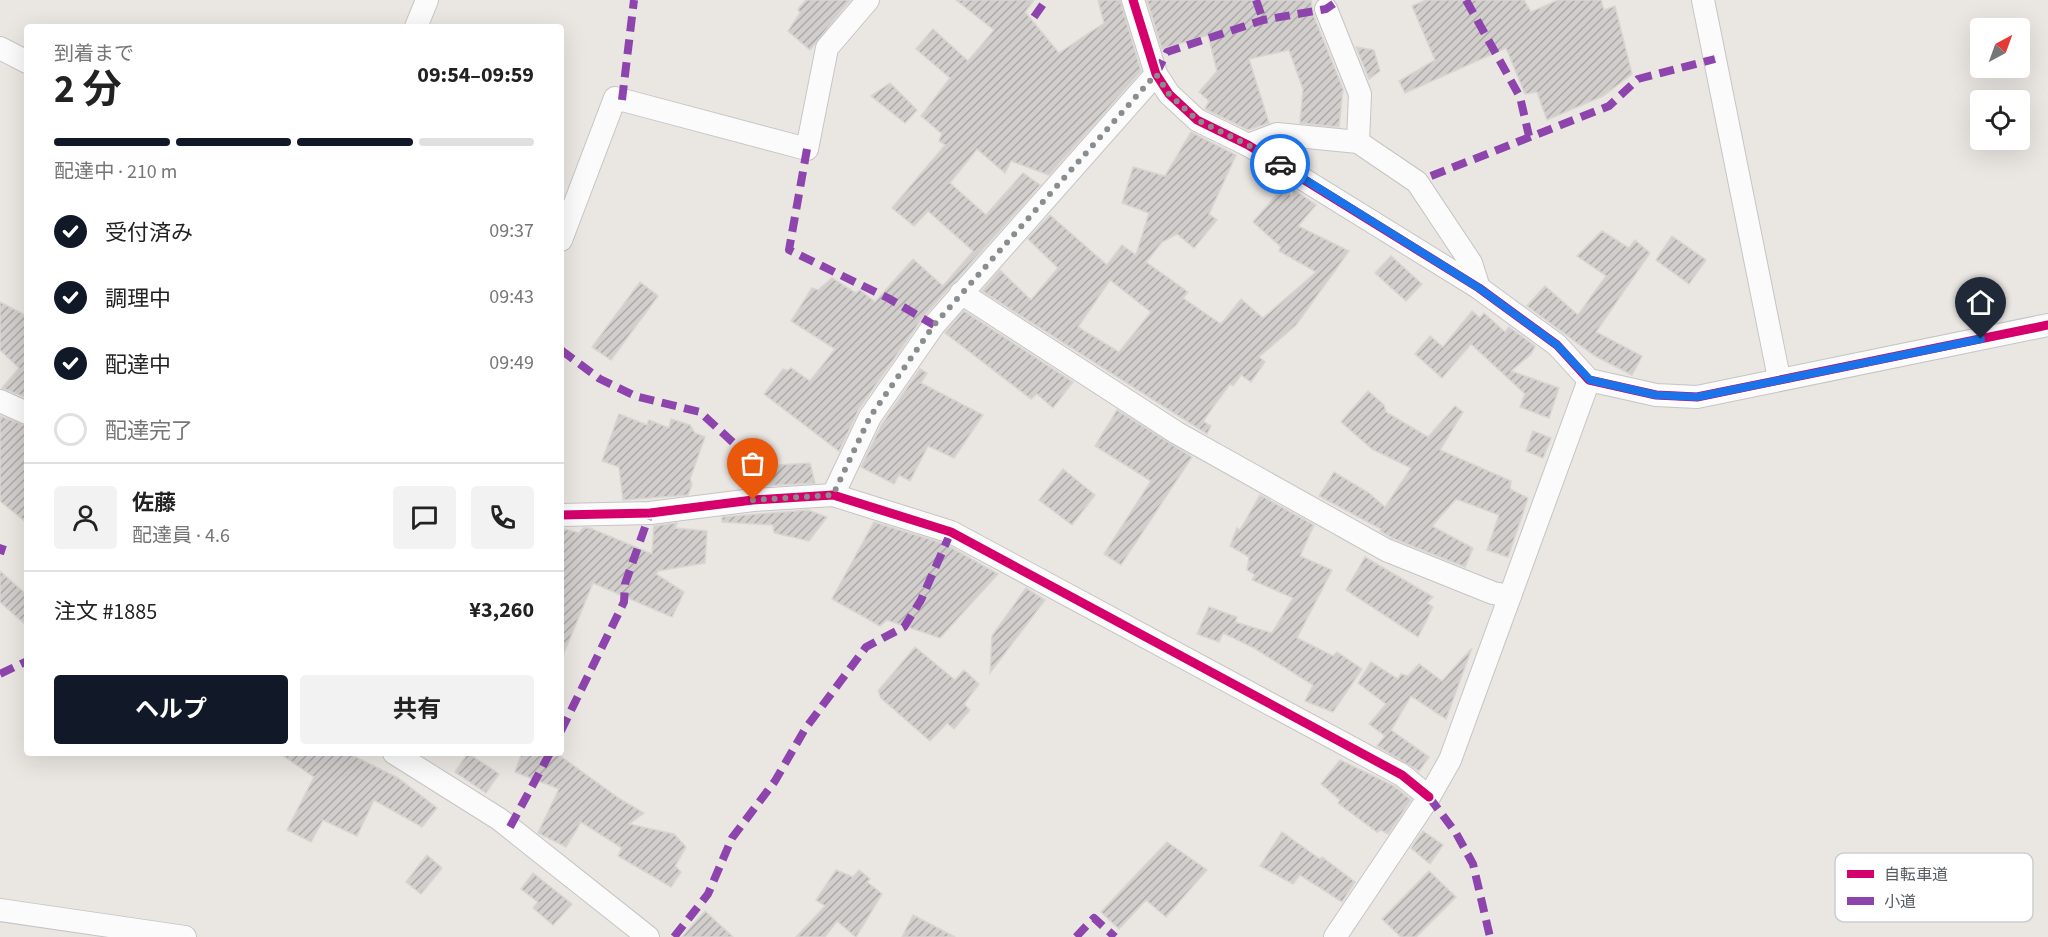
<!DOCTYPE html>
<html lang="ja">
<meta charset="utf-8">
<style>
body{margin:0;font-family:"Source Sans 3","Noto Sans JP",sans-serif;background:#f2f2f2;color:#222;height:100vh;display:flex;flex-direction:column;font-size:22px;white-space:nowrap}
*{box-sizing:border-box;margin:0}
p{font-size:20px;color:#767676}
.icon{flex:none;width:33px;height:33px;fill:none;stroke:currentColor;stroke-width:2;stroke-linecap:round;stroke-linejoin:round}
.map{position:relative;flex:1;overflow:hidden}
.panel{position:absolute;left:24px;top:24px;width:540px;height:732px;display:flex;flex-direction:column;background:#fff;border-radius:6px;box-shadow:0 6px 24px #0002}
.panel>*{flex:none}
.needle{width:39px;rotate:41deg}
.tools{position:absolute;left:1970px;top:18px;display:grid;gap:12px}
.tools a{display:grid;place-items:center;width:60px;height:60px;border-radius:6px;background:#fff;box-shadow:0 6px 24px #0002;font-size:30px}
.pin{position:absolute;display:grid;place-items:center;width:51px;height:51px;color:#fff;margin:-62px -26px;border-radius:50% 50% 50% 0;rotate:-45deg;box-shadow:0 0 6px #0007}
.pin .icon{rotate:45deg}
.courier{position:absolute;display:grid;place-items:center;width:60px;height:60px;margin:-30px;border:4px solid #1a73e8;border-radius:50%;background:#fff;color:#222;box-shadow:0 2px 8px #0007}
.headline em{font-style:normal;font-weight:700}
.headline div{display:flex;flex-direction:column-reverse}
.headline{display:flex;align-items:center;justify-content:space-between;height:102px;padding:0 30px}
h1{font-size:39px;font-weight:700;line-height:45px}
.bar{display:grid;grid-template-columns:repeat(4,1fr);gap:9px 6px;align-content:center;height:72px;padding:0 30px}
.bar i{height:8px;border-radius:4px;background:#e0e0e0}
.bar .on{background:#111827}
.bar p{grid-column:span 4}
.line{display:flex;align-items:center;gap:15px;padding:0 30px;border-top:2px solid #e0e0e0}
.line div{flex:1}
.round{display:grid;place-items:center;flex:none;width:63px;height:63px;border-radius:6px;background:#f2f2f2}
ol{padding:0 30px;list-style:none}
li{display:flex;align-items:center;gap:18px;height:66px}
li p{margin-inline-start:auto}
li .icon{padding:6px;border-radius:50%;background:#111827;color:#fff;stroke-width:4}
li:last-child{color:#767676}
li i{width:33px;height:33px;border:3px solid #e0e0e0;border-radius:50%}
.cta{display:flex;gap:12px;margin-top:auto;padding:12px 30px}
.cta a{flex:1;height:69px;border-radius:6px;background:#111827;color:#fff;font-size:24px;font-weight:700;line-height:69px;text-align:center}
.cta a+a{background:#f2f2f2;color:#222}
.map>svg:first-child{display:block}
</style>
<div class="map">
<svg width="2048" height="937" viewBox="0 0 2048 937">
<defs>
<pattern id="building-hatch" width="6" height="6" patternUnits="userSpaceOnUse" patternTransform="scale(1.5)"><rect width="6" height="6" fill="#d1cecc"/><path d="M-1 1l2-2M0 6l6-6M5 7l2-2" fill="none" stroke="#acaaa9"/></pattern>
</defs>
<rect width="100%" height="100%" fill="#eae6e2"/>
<!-- building -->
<g fill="url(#building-hatch)" stroke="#d9d5d1" stroke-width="1.5" fill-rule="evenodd">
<path d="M806,0H850L810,50L788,31L800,13L798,9Z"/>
<path d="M956,0H1034L1025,12L1059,53L1104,23L1098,0H1120L1141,71L1049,175L1011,161L1005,173L977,149L950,183L986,215L1023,173L1040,185L923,317L859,409L839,451L764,394L783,369L787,371L791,368L810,381L835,349L791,321L812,288L818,290L832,278L856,293L860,290L875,302L913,259L943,286L973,251L928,211L914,226L892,208L945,145L939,141L942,134L921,116L950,78L916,49L933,29L968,61L994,30Z"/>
<path d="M1147,0H1311L1313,14L1343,89L1339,127L1300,123L1303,89L1289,50L1249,59L1269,123L1248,130L1205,109L1209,101L1199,92L1217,71L1208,35L1162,49Z"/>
<path d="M1426,0H1524L1531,12L1558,0H1601L1604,10L1615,6L1632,74L1603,96L1547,120L1537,92L1525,94L1506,48L1405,93L1399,81L1435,60L1412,6Z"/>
<path d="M1356,47L1374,50L1380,71L1369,79Z"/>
<path d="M890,83L917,110L905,123L871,96Z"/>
<path d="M1191,132L1236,155L1209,214L1217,220L1194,248L1177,234L1162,242L1146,262L1188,292L1183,298L1221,324L1241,299L1263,318L1316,272L1279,251L1281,247L1253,222L1286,184L1292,198L1293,189L1316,205L1298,226L1349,251L1296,325L1259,357L1265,362L1251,382L1241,375L1233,386L1230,384L1203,421L1211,426L1207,434L982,291L1000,270L1031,300L1058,268L1028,239L1050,215L1107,265L1122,245L1136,255L1149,213L1122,203L1133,167L1165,176ZM1110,280L1151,312L1119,352L1078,327Z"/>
<path d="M1602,231L1629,248L1635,240L1650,253L1596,332L1642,356L1632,375L1595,356L1527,306L1545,286L1578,315L1606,276L1577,256Z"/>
<path d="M1672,236L1706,260L1689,284L1656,260Z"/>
<path d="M1391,256L1422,284L1406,301L1375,273Z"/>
<path d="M640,282L658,296L611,360L592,347Z"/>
<path d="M0,302L27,316V398L2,388L19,368L0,350Z"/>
<path d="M964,311L1073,382L1053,408L1037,394L1031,399L945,333Z"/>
<path d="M1472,311L1480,318L1484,313L1505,332L1509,327L1535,346L1531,354L1511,371L1559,388L1549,418L1520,407L1525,394L1471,344L1442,378L1415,354L1430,336L1443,347Z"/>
<path d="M920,369L927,373L921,383L983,415L954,458L928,446L910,481L899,475L894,484L861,467L882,424Z"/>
<path d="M1368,391L1384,405L1386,412L1428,437L1455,406L1463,412L1440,450L1511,481L1510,489L1528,498L1508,557L1487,550L1499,515L1456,499L1432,526L1473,548L1465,567L1392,538L1380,531L1381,529L1319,496L1334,472L1369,493L1385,507L1411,468L1372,449L1341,422Z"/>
<path d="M1117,410L1192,457L1121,565L1104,554L1151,481L1095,446Z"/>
<path d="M619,414L647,425L649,420L669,428L671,419L690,425L695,433L705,437L690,479L692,484L688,495L623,500L619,467L602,461Z"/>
<path d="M0,416L27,426V523L0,501Z"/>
<path d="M1533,431L1551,438L1543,458L1526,451Z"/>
<path d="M810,463L815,483L761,486L760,466Z"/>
<path d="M1063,469L1095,495L1072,525L1039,500Z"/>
<path d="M1260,495L1314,525L1300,556L1332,570L1297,638L1333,656L1337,652L1362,669L1333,712L1305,701L1313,685L1254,648L1223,633L1219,642L1197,634L1209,607L1237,617L1235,622L1272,633L1293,598L1252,580L1255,575L1247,570L1249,557L1230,546L1237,528L1240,530Z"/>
<path d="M808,510L827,517L809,541L774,533L773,525L722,522V517Z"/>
<path d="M874,522L945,544L998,574L940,638L887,620L880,626L832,599Z"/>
<path d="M677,523L675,528L707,531L705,563L658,571L656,574L684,592L672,617L593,583L561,660V528L579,533L583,528H590L652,554L654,526Z"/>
<path d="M1365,557L1433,597L1427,603L1433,607L1418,637L1346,590Z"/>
<path d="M0,571L27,595V626L0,602Z"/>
<path d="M1026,588L1045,600L990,673L992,636Z"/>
<path d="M915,647L955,680L964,670L979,684L964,704L970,710L954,729L947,723L930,741L881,698L878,691Z"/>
<path d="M1472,648L1446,719L1411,696L1391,730L1429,757L1419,771L1377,746L1385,736L1369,724L1386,704L1358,683L1371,662L1398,679L1401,674L1408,676L1419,664L1442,681Z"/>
<path d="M279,753H348L398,778L437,808L422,827L374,800L357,836L323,820L311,842L287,830L314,777Z"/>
<path d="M468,753L499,774L486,793L455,772Z"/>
<path d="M522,753H556L620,799L644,813L629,824L674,834L686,847L675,866L681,872L671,887L618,856L622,848L581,822L566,847L538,833L559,789L515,772Z"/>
<path d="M1340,760L1394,786L1411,800L1388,834L1381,830L1377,832L1338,803L1340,800L1321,784Z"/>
<path d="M1423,831L1443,845L1430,864L1411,848Z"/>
<path d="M1282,832L1320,859L1322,857L1355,882L1342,902L1300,875L1293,884L1260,866Z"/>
<path d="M1167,842L1207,870L1166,917L1146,900L1119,929L1101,912Z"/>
<path d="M427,855L442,868L421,894L406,882Z"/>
<path d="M836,870L853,877L859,870L870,879L867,882L882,894L856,937L837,921L825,937H796L825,906L816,900Z"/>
<path d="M1429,871L1456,897L1416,937H1401L1382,919Z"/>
<path d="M533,873L572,904L553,925L533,908L538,902L521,889Z"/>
<path d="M705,911L733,937H682Z"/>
<path d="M913,915L955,937H902Z"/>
</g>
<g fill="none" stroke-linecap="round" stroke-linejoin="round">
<!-- minor casing -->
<g stroke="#c6c5c5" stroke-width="24">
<g id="minor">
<path d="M1133,0L1156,74L1169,94L1197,120L1248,145L1479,288L1557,345L1589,380L1656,395L1697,397L2048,325"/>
<path d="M1703,0L1779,378"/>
<path d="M1326,9L1360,94L1358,142"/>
<path d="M416,27L427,0"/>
<path d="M0,48L27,62"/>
<path d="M1248,145L1277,134L1358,142L1417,182L1471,263L1479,288"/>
<path d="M561,240L615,98L807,149L827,48L868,0"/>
<path d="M961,293L1177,433L1386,550L1493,593L1510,596"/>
<path d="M0,401L27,413"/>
<path d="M833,495L870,417L934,325L1156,74"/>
<path d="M561,515L650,513L753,500L833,495L951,532L1402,775L1429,797"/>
<path d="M394,753L499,819L648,937"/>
<path d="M0,910L185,937"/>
<path d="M1335,937L1429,797L1450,760L1589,380"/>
</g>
</g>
<!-- minor -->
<use href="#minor" stroke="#fcfbfb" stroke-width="22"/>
<!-- quiet -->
<g stroke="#8e44ad" stroke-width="8" stroke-dasharray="15 8" stroke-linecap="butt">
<path d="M1256,0L1263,20"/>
<path d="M1466,0L1520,97L1529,136"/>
<path d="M1034,17L1046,0"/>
<path d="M1156,74L1167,52L1263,20L1326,9L1339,0"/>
<path d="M622,100L634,0"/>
<path d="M807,149L789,250L888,298L934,325"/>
<path d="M1431,176L1609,106L1638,79L1715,59"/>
<path d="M561,350L600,379L635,396L700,412L739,448L753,500"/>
<path d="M0,554L3,545"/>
<path d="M0,674L27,661"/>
<path d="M561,731L624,602L625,584L650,513"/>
<path d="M1429,797L1456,833L1473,864L1490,937"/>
<path d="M510,827L550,753"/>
<path d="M674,937L708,894L732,838L775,781L805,729L866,647L904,627L921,600L951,532"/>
<path d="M1076,937L1094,918L1115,937"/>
</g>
<!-- cycleway casing -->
<g stroke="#fff" stroke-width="13">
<g id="cycleway">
<path d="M1133,0L1156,74L1169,94L1197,120L1248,145L1479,288L1557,345L1589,380L1656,395L1697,397L2048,325"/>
<path d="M561,515L650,513L753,500L833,495L951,532L1402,775L1429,797"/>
</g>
</g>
<!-- cycleway -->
<use href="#cycleway" stroke="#d6006c" stroke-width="9"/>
</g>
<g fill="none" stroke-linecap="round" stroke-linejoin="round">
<!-- done -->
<path stroke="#8a8d8e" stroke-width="6" stroke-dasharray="0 10.8" d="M753,500L833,495L870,417L934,325L1156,74L1169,94L1197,120L1248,145L1280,164"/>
<!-- route -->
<path stroke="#1a73e8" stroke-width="8" d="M1280,164L1479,288L1557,345L1590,380L1656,395L1697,397L1981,339"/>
</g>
<!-- legend -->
<rect x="1835" y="853" width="198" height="69" rx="9" fill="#fff" stroke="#cdced0" stroke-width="1.5"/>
<rect x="1847" y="870" width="27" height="8" fill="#d6006c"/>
<rect x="1847" y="897" width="27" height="8" fill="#8e44ad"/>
<g font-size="16" fill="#575d61">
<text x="1884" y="880">自転車道</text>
<text x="1884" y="907">小道</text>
</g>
</svg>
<div class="tools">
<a><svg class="needle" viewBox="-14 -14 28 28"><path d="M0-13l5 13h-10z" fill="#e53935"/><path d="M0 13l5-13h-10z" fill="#767676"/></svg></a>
<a><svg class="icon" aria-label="locate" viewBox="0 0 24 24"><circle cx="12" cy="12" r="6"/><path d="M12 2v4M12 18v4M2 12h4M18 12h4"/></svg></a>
</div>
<div class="pin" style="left:753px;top:500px;background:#ea580c"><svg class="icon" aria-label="bag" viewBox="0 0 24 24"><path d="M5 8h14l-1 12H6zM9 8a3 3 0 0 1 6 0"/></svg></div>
<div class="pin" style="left:1981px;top:339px;background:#1f2937"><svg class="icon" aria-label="home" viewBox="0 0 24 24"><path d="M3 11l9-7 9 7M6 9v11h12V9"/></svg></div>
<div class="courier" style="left:1280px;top:164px"><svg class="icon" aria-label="car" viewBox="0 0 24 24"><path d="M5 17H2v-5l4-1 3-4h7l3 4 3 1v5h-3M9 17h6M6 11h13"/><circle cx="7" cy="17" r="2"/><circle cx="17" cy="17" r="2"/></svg></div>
<section class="panel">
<div class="headline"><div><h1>2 分</h1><p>到着まで</p></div><em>09:54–09:59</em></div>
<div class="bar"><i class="on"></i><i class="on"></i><i class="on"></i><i></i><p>配達中 · 210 m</p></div>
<ol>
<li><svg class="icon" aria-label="check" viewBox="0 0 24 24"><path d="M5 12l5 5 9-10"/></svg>受付済み<p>09:37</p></li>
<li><svg class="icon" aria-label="check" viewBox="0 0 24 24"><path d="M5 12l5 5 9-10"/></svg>調理中<p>09:43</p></li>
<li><svg class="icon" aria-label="check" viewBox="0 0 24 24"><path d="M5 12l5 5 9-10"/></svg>配達中<p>09:49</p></li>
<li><i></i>配達完了</li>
</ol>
<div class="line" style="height:108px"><a class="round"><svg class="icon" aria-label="person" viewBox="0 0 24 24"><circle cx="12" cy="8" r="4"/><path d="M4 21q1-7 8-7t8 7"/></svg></a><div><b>佐藤</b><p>配達員 · 4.6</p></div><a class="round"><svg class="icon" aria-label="chat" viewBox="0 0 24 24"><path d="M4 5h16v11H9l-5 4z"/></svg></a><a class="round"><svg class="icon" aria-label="phone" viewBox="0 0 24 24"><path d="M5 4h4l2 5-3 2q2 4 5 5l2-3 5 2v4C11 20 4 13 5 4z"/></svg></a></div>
<div class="line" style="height:78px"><div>注文 #1885</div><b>¥3,260</b></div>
<div class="cta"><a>ヘルプ</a><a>共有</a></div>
</section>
</div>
